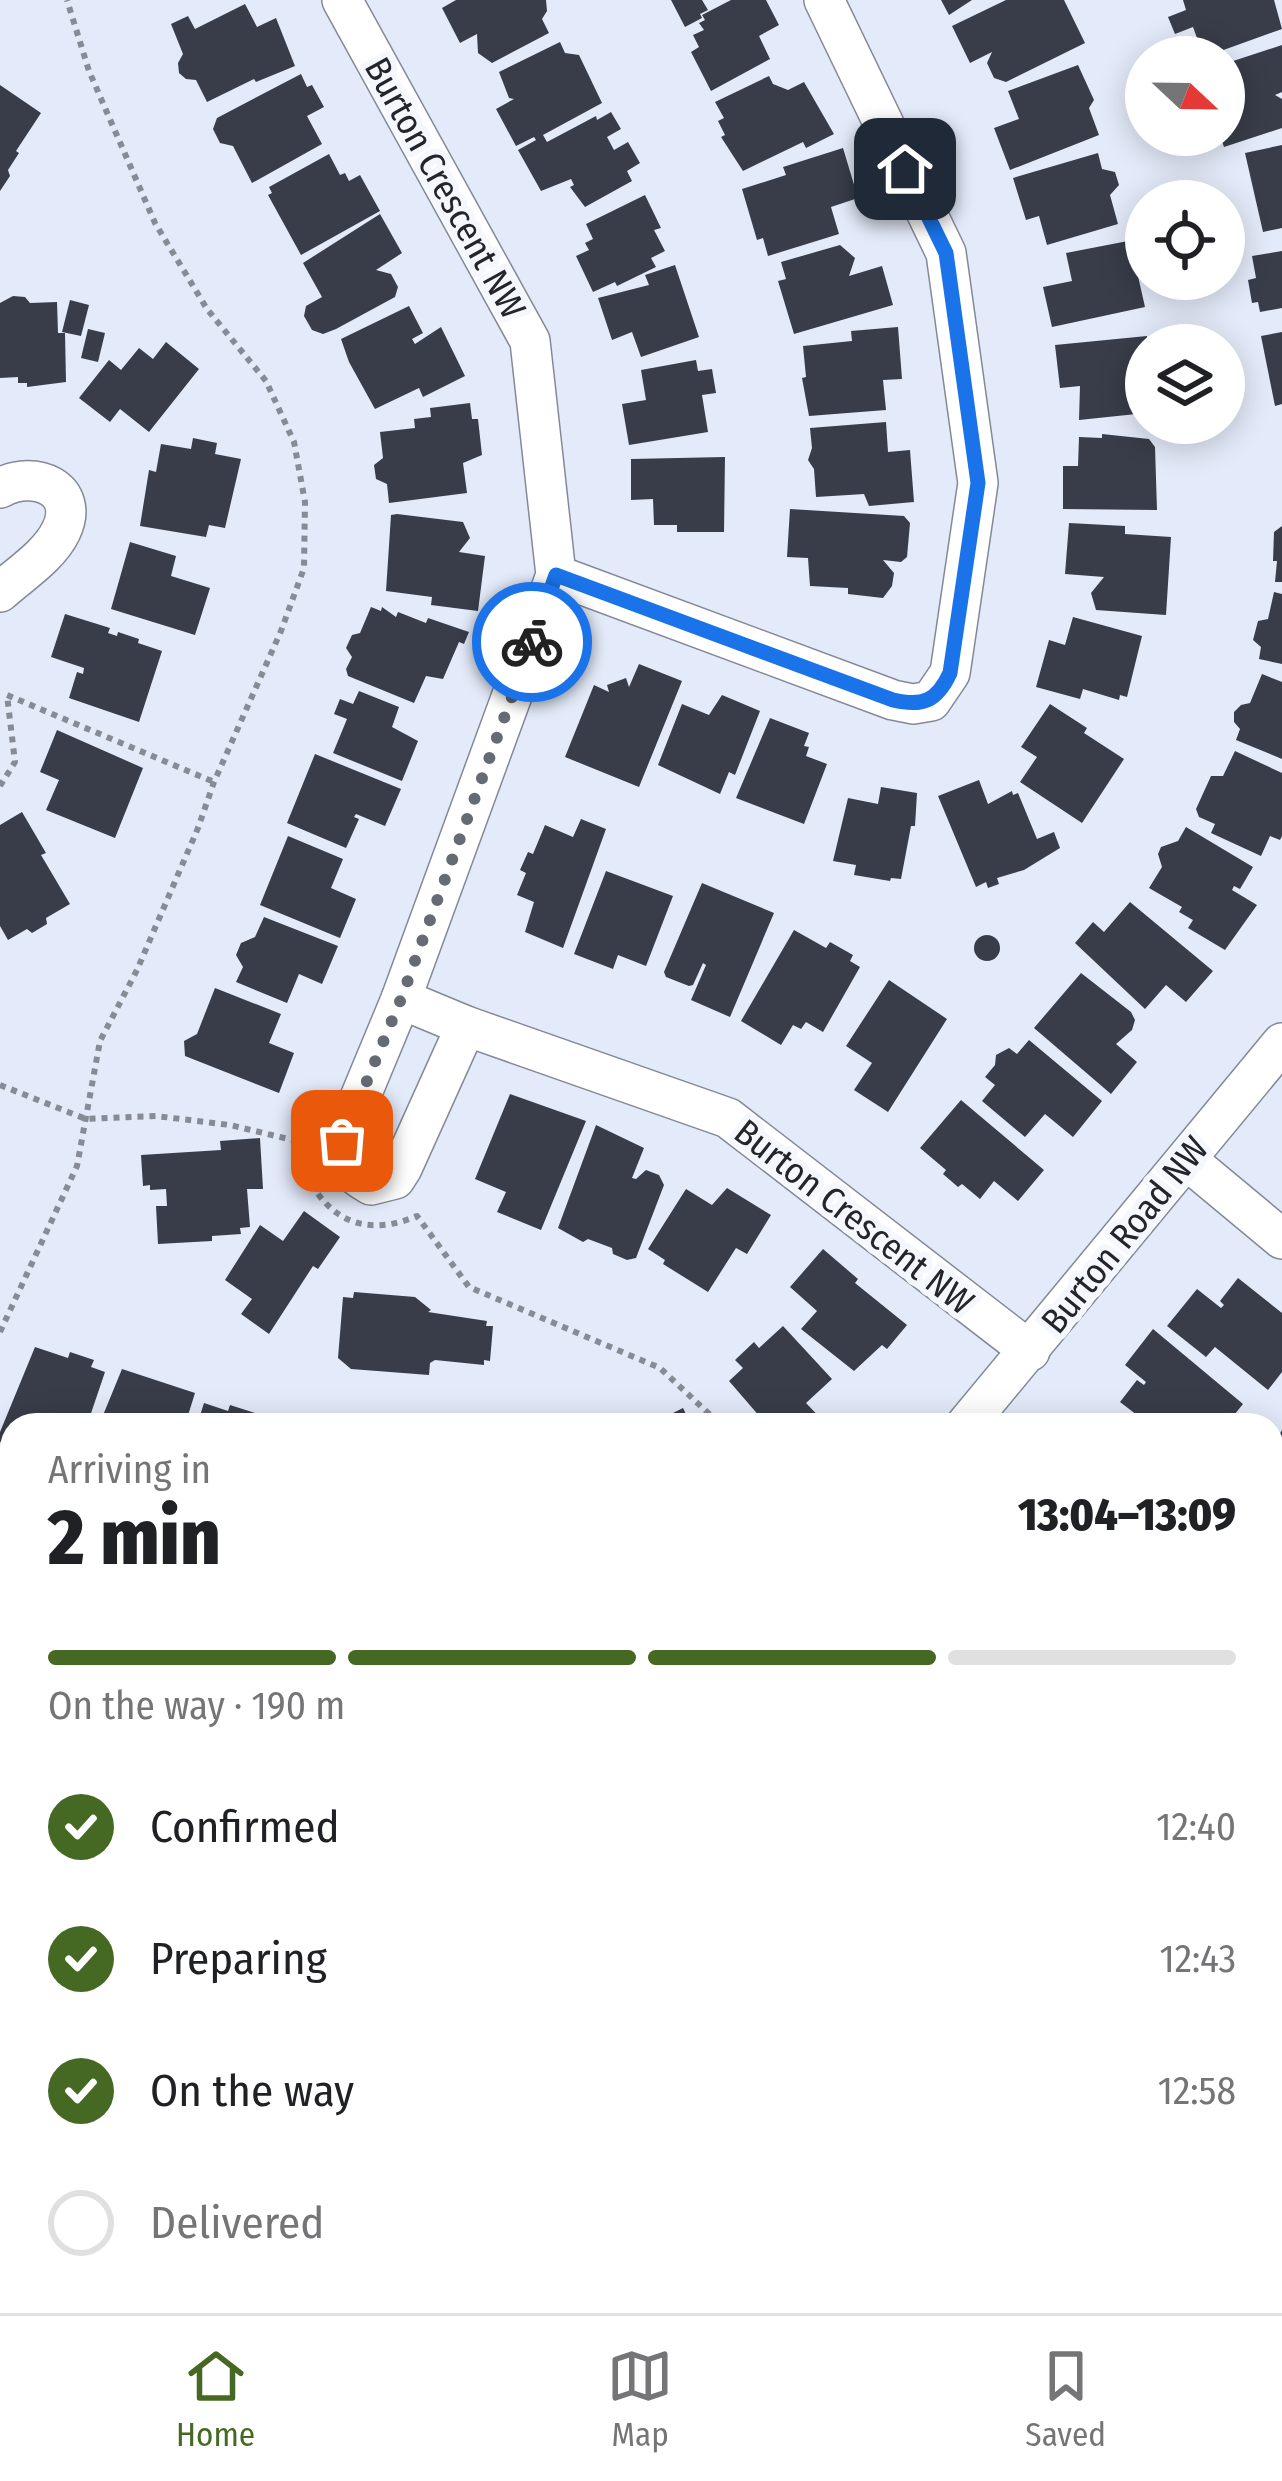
<!DOCTYPE html>
<meta charset="utf-8">
<style>
body{margin:0;font-family:"Fira Sans Condensed",sans-serif;background:#f2f2f2;color:#202124;height:100vh;display:flex;flex-direction:column;font-size:45px;white-space:nowrap}
*{box-sizing:border-box;margin:0}
p{font-size:39px;color:#757577}
.icon{flex:none;width:66px;height:66px;fill:none;stroke:currentColor;stroke-width:2;stroke-linecap:round;stroke-linejoin:round}
.map{position:relative;flex:1;overflow:hidden}
.drawer{position:absolute;left:0px;top:1413px;width:1284px;height:900px;display:flex;flex-direction:column;background:#fff;border-radius:36px 36px 0 0;box-shadow:0 6px 30px #0003}
.drawer>*{flex:none}
.needle{width:78px;rotate:112deg}
.buttons{position:absolute;left:1125px;top:36px;display:grid;gap:24px}
.buttons a{display:grid;place-items:center;width:120px;height:120px;border-radius:50%;background:#fff;box-shadow:0 6px 30px #0003;font-size:60px}
.pin{position:absolute;display:grid;place-items:center;width:102px;height:102px;color:#fff;margin:-51px;border-radius:24px;box-shadow:0 6px 18px #0006}
.courier{position:absolute;display:grid;place-items:center;width:120px;height:120px;margin:-60px;border:9px solid #1a73e8;border-radius:50%;background:#fff;color:#222;box-shadow:0 3px 15px #0007}
.headline em{font-style:normal;font-weight:800}
.headline div{display:flex;flex-direction:column-reverse}
.headline{display:flex;align-items:center;justify-content:space-between;height:204px;padding:0 48px}
h1{font-size:78px;font-weight:800;line-height:90px}
.bar{display:grid;grid-template-columns:repeat(4,1fr);gap:18px 12px;align-content:center;height:144px;padding:0 48px}
.bar i{height:15px;border-radius:9px;background:#e0e0e0}
.bar .selected{background:#456922}
.bar p{grid-column:span 4}
ol{padding:0 48px;list-style:none}
li{display:flex;align-items:center;gap:36px;height:132px}
li p{margin-inline-start:auto}
li .icon{padding:12px;border-radius:50%;background:#456922;color:#fff;stroke-width:4}
li:last-child{color:#757577}
li i{width:66px;height:66px;border:6px solid #e0e0e0;border-radius:50%}
.tab-bar{display:flex;justify-content:space-around;align-items:center;height:168px;border-top:3px solid #e0e0e0;background:#fff;font-size:33px;color:#757577}
.tab-bar a{display:grid;justify-items:center;gap:6px}
.tab-bar .selected{color:#456922}
.map>svg:first-child{display:block}
</style>
<div class="map">
<svg width="1282" height="2313" viewBox="0 0 1282 2313">
<rect width="100%" height="100%" fill="#e3eaf9"/>
<!-- green -->
<g fill="#b8c3dc">
<path d="M0,1636L12,1641V2255L0,2248Z"/>
<path d="M91,2301H606L623,2313H105Z"/>
</g>
<!-- building -->
<g fill="#383d49">
<path d="M456,0H546L547,11L542,19L549,33L492,63L478,53L477,34L460,43L442,8Z"/>
<path d="M671,0H702L708,10L700,14L702,18L685,27Z"/>
<path d="M731,0H766L779,25L759,36L770,59L711,91L691,52L699,47L693,35L704,30L699,23L705,20L702,15Z"/>
<path d="M941,0H972L949,15Z"/>
<path d="M1006,0H1064L1085,43L1006,82L994,78L987,63L992,52L970,63L952,26Z"/>
<path d="M1183,0H1274L1282,29L1204,57L1193,27L1175,34L1168,17L1186,10Z"/>
<path d="M245,4L257,27L276,18L295,66L256,82L254,79L207,102L196,80L186,79L179,73L178,63L183,54L171,24L188,16L195,29Z"/>
<path d="M560,42L565,53L579,55L602,103L543,135L547,142L596,116L597,120L611,112L621,129L607,137L614,150L628,142L640,163L627,171L632,181L585,207L570,187L574,185L571,179L541,191L518,150L536,140L534,137L516,146L496,109L514,99L509,98L499,72Z"/>
<path d="M1282,45V92L1275,95L1282,99V128L1224,147L1220,135H1224V64Z"/>
<path d="M1078,65L1094,100L1089,108L1099,135L1010,170L994,128L1019,119L1008,91Z"/>
<path d="M301,74L307,87L312,85L324,107L307,116L322,144L252,183L233,146L220,143L213,129L217,118Z"/>
<path d="M769,76L773,84L788,90L804,82L834,134L806,148L803,142L743,171L721,137L725,135L718,121L724,118L715,102Z"/>
<path d="M0,85L41,113L16,151L19,153L8,170L10,176L0,191Z"/>
<path d="M1282,145V228L1263,232L1245,153Z"/>
<path d="M843,148L858,198L831,207L839,234L768,256L763,238L757,240L742,189L786,175L783,167Z"/>
<path d="M1098,153L1102,169L1115,172L1119,185L1110,195L1118,224L1047,245L1039,216L1026,220L1013,178Z"/>
<path d="M329,154L340,175L345,173L349,181L360,175L380,211L301,255L268,195L272,193L269,187Z"/>
<path d="M645,195L661,228L654,230L665,251L651,258L656,267L617,286L615,282L593,292L576,256L589,250L585,243L593,239L586,224Z"/>
<path d="M380,214L402,253L376,270L391,274L398,287L395,297L336,329L323,334L312,330L304,316L306,306L322,297L303,263Z"/>
<path d="M1128,241L1142,250L1145,265L1138,276L1145,307L1052,327L1043,287L1072,281L1066,253Z"/>
<path d="M840,245L855,258L849,276L882,266L893,305L794,334L778,281L786,279L781,262Z"/>
<path d="M1282,251V308L1260,312L1258,302L1252,303L1248,280L1256,278L1252,256Z"/>
<path d="M675,265L699,337L641,357L632,332L612,340L598,298L649,285L645,275Z"/>
<path d="M13,296L25,297L30,303L57,302L58,333H65L66,382L27,387V383H18V377L0,378V303Z"/>
<path d="M70,300L89,305L81,336L62,332Z"/>
<path d="M409,306L423,333L412,339L415,344L441,327L465,376L423,397L419,388L375,409L349,362L341,339Z"/>
<path d="M898,327L902,379L883,380L886,410L809,416L802,378L806,377L803,346L852,341L851,331Z"/>
<path d="M88,329L105,333L98,362L81,358Z"/>
<path d="M1282,332V404L1275,406L1261,336Z"/>
<path d="M1147,336L1146,413L1079,420L1080,386L1060,388L1055,345Z"/>
<path d="M166,342L199,369L149,432L120,409L110,422L79,398L109,360L121,370L139,348L153,359Z"/>
<path d="M696,360L698,371L712,369L716,393L702,395L708,432L629,445L622,404L646,400L641,370Z"/>
<path d="M470,403L472,419H478L482,455L463,463L467,493L389,503L387,484L376,479L374,465L383,458L380,432L415,428L414,419L431,417L430,408Z"/>
<path d="M886,422L888,452L910,450L914,502L869,506L864,494L816,497L814,469L808,460L812,448L810,428Z"/>
<path d="M1102,434L1149,439L1155,447L1157,510L1063,509V466H1078L1079,437L1102,438Z"/>
<path d="M193,438L217,443L215,454L241,459L225,528L209,525L206,537L140,526L149,470L156,472L161,444L191,449Z"/>
<path d="M725,457L724,532H677V525H654L653,499L631,500V459Z"/>
<path d="M790,509L904,516L910,523L907,557L901,562L883,560L894,573L892,586L883,598L848,594V588L810,586L808,558L787,557Z"/>
<path d="M397,514L463,522L470,538L459,552L485,556L478,611L431,605L432,597L386,591L391,515Z"/>
<path d="M1069,523L1125,526V534L1171,537L1166,615L1096,610L1091,593L1104,577L1065,574Z"/>
<path d="M1282,526V582H1275L1277,561H1273L1274,532Z"/>
<path d="M130,542L176,556L171,576L210,588L195,635L111,609Z"/>
<path d="M1274,592L1282,594V664L1259,659L1261,647L1253,640L1258,621L1268,619Z"/>
<path d="M371,607L381,611L382,607L396,617L398,612L426,623L428,618L469,632L464,644L459,642L443,679L426,676L414,703L348,676L346,669L352,657L346,648L352,635L360,633Z"/>
<path d="M65,614L110,628L108,633L117,636L118,632L139,639L138,643L162,651L139,722L69,698L77,672L83,674L84,668L51,657Z"/>
<path d="M1073,617L1142,636L1127,697L1120,695L1119,700L1083,689L1080,699L1036,687L1049,640L1065,645Z"/>
<path d="M639,664L682,681L639,787L565,757L594,685L609,692L607,685L626,678L629,687Z"/>
<path d="M1262,674L1282,682V759L1236,740L1240,729L1234,722V712L1241,705L1250,703Z"/>
<path d="M359,691L399,707L392,727L418,741L402,781L333,753L347,719L334,714L340,699L353,704Z"/>
<path d="M722,695L760,711L735,775L729,772L720,794L658,765L682,704L709,715Z"/>
<path d="M1050,704L1087,728L1084,733L1124,759L1082,823L1020,782L1037,757L1021,747Z"/>
<path d="M770,718L809,733L804,746L809,747L806,756L827,764L804,824L736,798Z"/>
<path d="M57,730L143,768L115,838L46,810L59,780L40,772Z"/>
<path d="M1235,751L1282,773V836L1280,840L1270,836L1261,856L1211,833L1215,824L1199,817L1196,809L1211,776H1223Z"/>
<path d="M315,754L401,789L385,826L356,814L354,817L359,819L346,848L287,823Z"/>
<path d="M979,780L988,804L1012,791L1013,795L1018,793L1037,839L1054,832L1060,848L1024,870L997,878L999,884L988,888L986,882L976,887L938,796Z"/>
<path d="M881,787L917,793L915,826H911L901,879L891,878L890,881L854,875L856,865L833,861L848,798L878,804Z"/>
<path d="M22,812L46,853L41,855L70,904L46,918L47,924L32,933L27,929L8,940L0,926V825Z"/>
<path d="M581,819L606,829L563,948L525,932L534,902L517,895L526,873L520,870L528,852L533,854L545,825L573,837Z"/>
<path d="M1186,827L1253,867L1240,889L1234,886L1232,890L1257,905L1225,950L1188,928L1193,920L1179,912L1182,907L1149,888L1162,867L1158,854L1161,847L1178,841Z"/>
<path d="M288,836L343,859L331,888L356,899L340,938L260,905Z"/>
<path d="M606,871L673,896L646,966L618,955L613,969L574,954Z"/>
<path d="M702,883L774,913L730,1017L691,1000L706,965L703,963L693,985L689,986L666,977L664,972Z"/>
<path d="M1130,902L1213,971L1186,1002L1166,985L1145,1009L1075,943L1093,922L1104,932Z"/>
<path d="M264,917L338,946L322,984L299,974L287,1003L236,982L243,967L236,955L241,943L255,937Z"/>
<path d="M794,930L826,948L830,942L853,955L850,961L860,967L823,1032L806,1022L801,1029L793,1025L781,1045L741,1021Z"/>
<circle cx="987" cy="948" r="13"/>
<path d="M1081,973L1131,1012L1135,1020L1132,1030L1116,1044L1137,1062L1111,1094L1034,1028Z"/>
<path d="M889,980L947,1019L888,1112L854,1090L872,1063L846,1046Z"/>
<path d="M215,988L281,1014L269,1043L294,1053L279,1093L185,1056L184,1041L197,1034Z"/>
<path d="M1029,1040L1102,1101L1073,1137L1045,1114L1025,1137L982,1101L995,1085L985,1077L995,1065L996,1055L1009,1048L1017,1054Z"/>
<path d="M510,1094L586,1121L541,1230L497,1212L506,1192L475,1179Z"/>
<path d="M961,1100L1044,1170L1018,1201L994,1181L980,1199L962,1184L958,1187L943,1174L946,1170L920,1148Z"/>
<path d="M596,1125L644,1148L632,1178L636,1179L646,1170L659,1175L664,1185L636,1258L627,1260L613,1254L612,1248L588,1239L583,1242L558,1228Z"/>
<path d="M260,1138L263,1189H247L250,1227L240,1228L241,1234L212,1236V1241L158,1244L156,1206H167L166,1189L150,1190V1185L143,1186L141,1155L221,1150L220,1141Z"/>
<path d="M727,1188L771,1215L747,1254L736,1248L708,1292L663,1264L665,1260L648,1249L686,1189L712,1205Z"/>
<path d="M304,1211L340,1237L318,1269L313,1266L269,1334L241,1314L252,1299L225,1280L260,1225L283,1241Z"/>
<path d="M823,1249L858,1279L855,1283L907,1325L887,1349L882,1345L854,1371L801,1329L817,1311L790,1287Z"/>
<path d="M1238,1278L1282,1313V1372L1268,1390L1215,1347L1206,1357L1167,1326L1197,1289L1221,1308L1224,1305L1220,1301Z"/>
<path d="M354,1292L415,1297L431,1310L428,1312L487,1321L486,1326H493L490,1361L484,1360V1365L435,1360L430,1363L429,1375L351,1369L338,1358L343,1297L353,1298Z"/>
<path d="M783,1326L832,1379L806,1403L827,1425H767L729,1381L743,1368L735,1360L754,1342L759,1348Z"/>
<path d="M1153,1329L1243,1404L1226,1425H1150L1120,1402L1137,1380L1144,1385L1146,1382L1125,1365Z"/>
<path d="M35,1347L68,1358L70,1352L94,1360L91,1367L105,1372L87,1425H12V1446L0,1442V1432Z"/>
<path d="M122,1369L195,1393L185,1425H99Z"/>
<path d="M204,1403L228,1411L230,1405L255,1413L252,1419L267,1425H197Z"/>
<path d="M683,1408L691,1425H649Z"/>
<path d="M1282,1430V1454L1272,1448Z"/>
<path d="M1272,1617L1282,1621V1699L1272,1695Z"/>
<path d="M1282,1904V2017L1272,2011V1920Z"/>
<path d="M1272,2138L1282,2146V2158L1272,2171Z"/>
<path d="M1282,2183V2282L1272,2273V2193Z"/>
<path d="M738,2301H810L805,2313H737L734,2312Z"/>
<path d="M822,2301H913L909,2313H817Z"/>
<path d="M924,2301H1015L1010,2313H919Z"/>
<path d="M1032,2301H1054L1074,2313H1025Z"/>
</g>
<g fill="none" stroke-linecap="round" stroke-linejoin="round">
<!-- minor casing -->
<g stroke="#838997" stroke-width="42">
<g id="minor">
<path d="M342,0L530,341L556,575L401,999L466,1026L728,1118L1030,1351"/>
<path d="M0,488C35,469 81,489 61,531C49,556 20,574 0,592"/>
<path d="M556,575L893,700L913,704L931,701L950,673L978,483L946,253L824,0"/>
<path d="M401,999L342,1141C339,1164 352,1174 371,1185L395,1179L402,1168L466,1026"/>
<path d="M1187,1160L1282,1239"/>
<path d="M966,1425L1282,1043"/>
<path d="M0,1560L12,1564"/>
<path d="M1272,1853L1282,1859"/>
<path d="M1177,2301L1189,2313"/>
</g>
</g>
<!-- path -->
<g stroke="#878b96" stroke-width="6" stroke-dasharray="6 6" stroke-linecap="butt">
<path d="M0,786L15,762L7,695L214,782"/>
<path d="M0,1085L86,1119L156,1116L230,1125L305,1143"/>
<path d="M318,1194C344,1229 379,1232 417,1216L469,1287L660,1368L721,1425"/>
<path d="M0,1332L77,1166L100,1041L137,970L198,828L214,782L281,631L304,568L305,502L294,442L266,381L207,309L155,223L89,71L67,0"/>
<path d="M1272,1547L1282,1552"/>
<path d="M0,1956L12,1957"/>
<path d="M126,2301L135,2313"/>
</g>
<!-- minor -->
<use href="#minor" stroke="#fff" stroke-width="39"/>
</g>
<g fill="none" stroke-linecap="round" stroke-linejoin="round">
<!-- done -->
<path stroke="#666a73" stroke-width="12" stroke-dasharray="0 21.6" d="M342,1141L401,999L532,642"/>
<!-- route -->
<path stroke="#1a73e8" stroke-width="15" d="M532,642L556,575L893,700C923,707 937,701 950,673L978,483L946,253L905,169"/>
</g>
<g text-anchor="middle" dominant-baseline="central" stroke-width="12" stroke-linejoin="round" paint-order="stroke">
<!-- street labels -->
<g font-size="36" fill="#23252b" stroke="#f4f7fd">
<text transform="translate(445 188) rotate(61)">Burton Crescent NW</text>
<text transform="translate(854 1217) rotate(38)">Burton Crescent NW</text>
<text transform="translate(1125 1235) rotate(-51)">Burton Road NW</text>
</g>
</g>
</svg>
<div class="buttons">
<a><svg class="needle" viewBox="-14 -14 28 28"><path d="M0-13l5 13h-10z" fill="#e53935"/><path d="M0 13l5-13h-10z" fill="#757577"/></svg></a>
<a><svg class="icon" aria-label="locate" viewBox="0 0 24 24"><circle cx="12" cy="12" r="6"/><path d="M12 2v4M12 18v4M2 12h4M18 12h4"/></svg></a>
<a><svg class="icon" aria-label="layers" viewBox="0 0 24 24"><path d="M12 4l9 5-9 5-9-5zM3 14l9 5 9-5"/></svg></a>
</div>
<div class="pin" style="left:342px;top:1141px;background:#ea580c"><svg class="icon" aria-label="bag" viewBox="0 0 24 24"><path d="M5 8h14l-1 12H6zM9 8a3 3 0 0 1 6 0"/></svg></div>
<div class="pin" style="left:905px;top:169px;background:#1f2937"><svg class="icon" aria-label="home" viewBox="0 0 24 24"><path d="M3 11l9-7 9 7M6 9v11h12V9"/></svg></div>
<div class="courier" style="left:532px;top:642px"><svg class="icon" aria-label="bike" viewBox="0 0 24 24"><circle cx="6" cy="16" r="4"/><circle cx="18" cy="16" r="4"/><path d="M6 16l4-8h5l3 8M10 8l3 8H6M13 5h3"/></svg></div>
<section class="drawer">
<div class="headline"><div><h1>2 min</h1><p>Arriving in</p></div><em>13:04–13:09</em></div>
<div class="bar"><i class="selected"></i><i class="selected"></i><i class="selected"></i><i></i><p>On the way · 190 m</p></div>
<ol>
<li><svg class="icon" aria-label="check" viewBox="0 0 24 24"><path d="M5 12l5 5 9-10"/></svg>Confirmed<p>12:40</p></li>
<li><svg class="icon" aria-label="check" viewBox="0 0 24 24"><path d="M5 12l5 5 9-10"/></svg>Preparing<p>12:43</p></li>
<li><svg class="icon" aria-label="check" viewBox="0 0 24 24"><path d="M5 12l5 5 9-10"/></svg>On the way<p>12:58</p></li>
<li><i></i>Delivered</li>
</ol>
</section>
</div>
<nav class="tab-bar">
<a class="selected"><svg class="icon" aria-label="home" viewBox="0 0 24 24"><path d="M3 11l9-7 9 7M6 9v11h12V9"/></svg>Home</a>
<a><svg class="icon" aria-label="map" viewBox="0 0 24 24"><path d="M3 6l6-2 6 2 6-2v14l-6 2-6-2-6 2zM9 4v14M15 6v14"/></svg>Map</a>
<a><svg class="icon" aria-label="saved" viewBox="0 0 24 24"><path d="M7 4h10v16l-5-4-5 4z"/></svg>Saved</a>
</nav>
